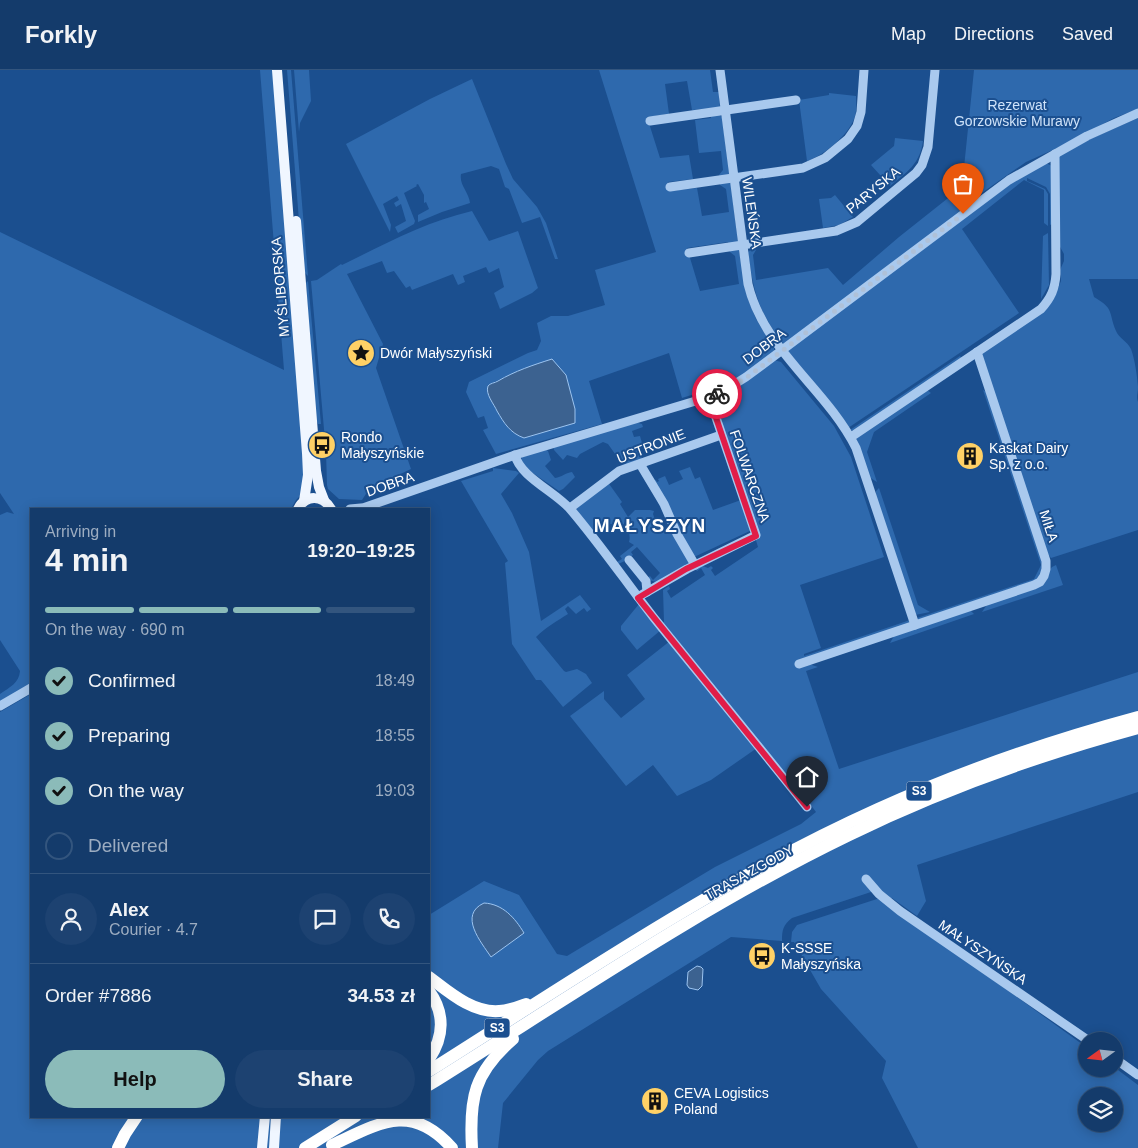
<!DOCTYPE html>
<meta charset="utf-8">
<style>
body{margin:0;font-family:Helvetica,sans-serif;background:#1d4271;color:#f1f3f6;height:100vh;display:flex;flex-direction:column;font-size:19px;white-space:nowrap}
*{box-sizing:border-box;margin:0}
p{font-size:16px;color:#9dadc1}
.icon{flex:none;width:28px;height:28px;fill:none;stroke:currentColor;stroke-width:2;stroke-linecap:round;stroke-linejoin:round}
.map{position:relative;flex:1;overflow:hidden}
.drawer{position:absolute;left:30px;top:438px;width:400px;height:610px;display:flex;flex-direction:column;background:#143b6b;border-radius:0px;box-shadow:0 2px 12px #0003,0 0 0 1px #33557e}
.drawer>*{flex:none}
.needle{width:32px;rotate:255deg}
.tools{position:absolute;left:1078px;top:962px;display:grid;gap:10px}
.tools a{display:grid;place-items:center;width:45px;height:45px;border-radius:50%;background:#143b6b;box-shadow:0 2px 12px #0003,0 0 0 1px #33557e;font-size:25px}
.pin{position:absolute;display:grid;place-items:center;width:42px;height:42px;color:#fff;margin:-51px -21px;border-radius:50% 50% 50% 0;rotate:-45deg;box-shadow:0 0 5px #0007}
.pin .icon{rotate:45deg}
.courier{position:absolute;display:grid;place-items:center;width:50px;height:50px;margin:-25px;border:4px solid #e11d48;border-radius:50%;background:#fff;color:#222;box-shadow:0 1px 6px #0007}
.headline em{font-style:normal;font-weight:600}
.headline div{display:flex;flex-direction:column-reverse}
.headline{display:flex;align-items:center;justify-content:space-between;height:85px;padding:0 15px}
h1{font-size:32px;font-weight:600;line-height:38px}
.bar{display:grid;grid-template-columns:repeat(4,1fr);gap:8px 5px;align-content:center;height:60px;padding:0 15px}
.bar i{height:6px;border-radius:4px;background:#33557e}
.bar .selected{background:#8bbbb9}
.bar p{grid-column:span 4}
.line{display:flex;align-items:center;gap:12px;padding:0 15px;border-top:1px solid #33557e}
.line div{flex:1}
.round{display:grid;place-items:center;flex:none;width:52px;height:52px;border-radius:26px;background:#1d4271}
ol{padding:0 15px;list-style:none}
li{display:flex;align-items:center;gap:15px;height:55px}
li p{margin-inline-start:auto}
li .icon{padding:5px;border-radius:50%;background:#8bbbb9;color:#111;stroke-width:4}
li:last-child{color:#9dadc1}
li i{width:28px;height:28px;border:2px solid #33557e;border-radius:50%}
.cta{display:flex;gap:10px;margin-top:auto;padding:10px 15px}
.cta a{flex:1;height:58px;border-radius:30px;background:#8bbbb9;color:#111;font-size:20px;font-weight:600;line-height:58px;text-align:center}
.cta a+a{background:#1d4271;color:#f1f3f6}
header{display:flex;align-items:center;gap:30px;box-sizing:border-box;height:70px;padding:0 25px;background:#143b6b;border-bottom:1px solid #33557e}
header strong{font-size:24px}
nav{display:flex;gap:28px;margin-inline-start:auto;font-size:18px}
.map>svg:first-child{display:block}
</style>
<header>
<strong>Forkly</strong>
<nav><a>Map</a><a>Directions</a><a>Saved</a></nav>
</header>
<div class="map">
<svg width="1138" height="1078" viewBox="0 0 1138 1078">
<rect width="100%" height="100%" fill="#1b4f8f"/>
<!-- green -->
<g fill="#2e69ad" fill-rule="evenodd">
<path d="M260,0H273L305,394L301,425L296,430L291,439H31V614L0,633V624C10,617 19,613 20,601L0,570V445L7,442L14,444L0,423V162L284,300Z"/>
<path d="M287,0H291L308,206L303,201Z"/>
<path d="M294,0H309L311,31L300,53L299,62Z"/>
<path d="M599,0H710L713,22H719L720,38L692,40L687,11L665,14L669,44L647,47L660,88L689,85L693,109L668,112L670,121L697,118L702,146L729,142L726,119L720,115V112H729L731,114L738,172L729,175L728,172L687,178L700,221L739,214L735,186L730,182L729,179L739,180L748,229L756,249L774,278V282L739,308L715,320L704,321L682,328L669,283L589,311L602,354L496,384L483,360L488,358L484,346L478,348L466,322L469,312L528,283L537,280L541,271L537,253L551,246H568L605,235L595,200L656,182ZM525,298L510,360C503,351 484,324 490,314Z"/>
<path d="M974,0H1138V39L1114,48L1066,74L1026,92L966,134L968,143L1007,115L1046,93L1052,96V154L1050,155V124L1046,117L1027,108V111L1045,119L1048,124V156L1044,153V120L1024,110L962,159L1019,243L848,358L789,283V281C760,245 754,227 748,182L753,178V176H756V180L753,185L756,210L828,198L843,215L899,167L962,117Z"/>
<path d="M472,9L506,94L513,109L537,137L546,153L558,189H555L540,147L522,153L509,119L505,117L499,99L491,96L461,104C459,115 469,122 470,133L442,142L418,152V145L429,139L426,132L424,133V125L418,114L416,115L417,116L404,123L415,151L414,154L398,163L395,157L406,151L401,134L396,137L394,133L399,130L397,126L383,134L391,155L390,162L346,74L430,29Z"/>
<path d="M829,23L856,26C856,32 857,40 855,46C850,64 825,85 807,91L799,30L829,25Z"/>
<path d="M711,45H720L722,47L729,102V105L720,108L719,105L723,100L721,81L699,83L695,50L711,48Z"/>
<path d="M1138,48V209H1089L1094,227C1115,239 1108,242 1116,261C1119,268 1127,271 1131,279C1135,290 1137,305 1138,317C1138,324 1136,326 1138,332V460L1051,488L1047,483L982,287L983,281L1054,228L1061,211L1060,200L1064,191V184L1059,175L1058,86L1088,70Z"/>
<path d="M895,68L923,71C920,94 907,102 890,116L871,95L894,76Z"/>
<path d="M835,125L853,147L839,155L823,158L819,129L831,128Z"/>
<path d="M472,141L489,171L518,161L538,218L532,223L500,239L494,223L504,217L499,198L489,203L486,197L463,206L465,212L458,215L453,204L412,220L410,216L406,218L394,201L387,203L382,191L347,204L383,274L376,298L411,399L369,419L362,430L339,429L328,419L327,415L326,382L311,211L317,210L341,194L342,195C385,174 425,152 472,141Z"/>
<path d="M1048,163L1049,215L1041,229L1043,166Z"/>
<path d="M308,211L321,354H318L315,347L306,213Z"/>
<path d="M960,286L962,289L856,360H850Z"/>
<path d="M774,290L781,292L834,356L851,387L884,487L800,515L821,578L804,584V586L910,550L909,553L809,594L818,597L806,601L839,699L1138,602V722L917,795L926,831L917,846L892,828L890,830L880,821L871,822L792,848C783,855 782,860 782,871L731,867L548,981L538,990L503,1033L498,1078H0V642L31,624V1046H429V845L484,811L519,825L557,884L567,886L715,797L801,754L816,742L801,722L799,723L662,554L664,552L663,520L669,516L670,519L667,521L671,528L705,505L701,498L697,501L695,498L700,495L708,498L711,496L713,498L711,500L715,506L758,477L714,332L716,328C737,317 756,305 774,290Z"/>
<path d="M927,320L931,323L874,362L867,382L877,412L869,407L856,373L857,367Z"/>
<path d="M983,320L987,322L1042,492C1044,500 1041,504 1036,510L919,550L917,548L1034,509L1041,495Z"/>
<path d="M635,352L642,354L643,357L632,361L634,367L640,366L642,373L636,376L638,380L641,382L642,391L625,398L608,374L603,372L580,384L577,388L567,385L563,390L554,380L553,376Z"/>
<path d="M545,379L548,381L551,390L545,396L555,408C562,407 565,403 572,402L575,407L563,419L559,421L524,397L521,391L522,387Z"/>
<path d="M640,396L693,494L659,513L646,509L650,506L653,510L660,503L637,477L631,482L633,485L627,490L616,495L615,493L622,489L620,486L634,475L629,472C631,466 628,456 624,452V454L617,458L613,454H609L593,464L574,440L607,411L622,432L620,434L628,447L635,440H650L654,441L653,444L659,462L670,457Z"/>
<path d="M690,397L695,409L700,407L713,440L741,430L752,460L694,487L653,410H656L657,412L659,411L658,409L665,406L669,415L683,409L679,401Z"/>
<path d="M493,398L516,401L519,403L501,424L512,443L529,482L541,551L580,525L591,539L587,542L584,538L576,544L568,536L565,539L568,544C557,551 546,557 536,567L564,601L566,602L577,599L586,604L592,613L563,637L541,610H536L512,574L505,493L508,491L461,411L493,401Z"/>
<path d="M879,418L918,535L930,542L915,545L876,426V421Z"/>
<path d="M1056,495L1063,515L982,542L986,536L992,533L1034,519L1052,497Z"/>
<path d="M639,534L661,560L637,580L621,560V556Z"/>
<path d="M970,540L974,544L890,573L894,566Z"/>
<path d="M670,571L757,678L711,710L677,726L653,695L626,716L570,646L604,621V629L621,648L645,629L627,605Z"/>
<path d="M880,828L1086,977V999H1114V997L1138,1015V1078H918L882,1008L886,991L821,919L794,872H791L792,862L797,855ZM1086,1026H1114V1054H1086Z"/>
</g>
<!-- water -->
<g fill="#3c6290" stroke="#9cc4f0">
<path d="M552,289L566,305L575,339V353L524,368C510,363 504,353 497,341C494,334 485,324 488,316C490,313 495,313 498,311C515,301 533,295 552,289Z"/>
<path d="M484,833C503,834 515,848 524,863L491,887C481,872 458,845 484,833Z"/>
<path d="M697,896L701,897L703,899L702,916L698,920L689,918L687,915L688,902Z"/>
</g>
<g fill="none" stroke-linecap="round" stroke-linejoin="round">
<!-- minor -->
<g stroke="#a9c9ee" stroke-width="9">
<path d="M720,0L748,214C764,281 826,318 856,378L915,555"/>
<path d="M650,51L796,30"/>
<path d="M670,117L803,98L825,88L848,69L857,56L861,42L864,0"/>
<path d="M689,183L836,161L857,152L916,103L922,95L928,77L935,0"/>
<path d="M851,367L1041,239C1051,228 1055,219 1056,204L1055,84"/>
<path d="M515,385C520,407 556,422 571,440C600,474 626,512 654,548C705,611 757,674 807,737"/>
<path d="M640,394L664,434L677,464L695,495"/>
<path d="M570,438L619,401L721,365"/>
<path d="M350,439L361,438"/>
<path d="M360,439L515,385L709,327L730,317L746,307L1009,110L1087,66L1138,43"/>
<path d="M629,490L646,511L647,522"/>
<path d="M638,527L687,499L756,465L709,327"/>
<path d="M799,594L1034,515L1040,512L1044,506L1046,499V491L977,282"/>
<path d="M0,636L31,618"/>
<path d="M866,809L879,824L900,841L1089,971"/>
<path d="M1114,988L1138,1005"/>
</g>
<!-- major -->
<g stroke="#f0f6ff" stroke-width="10">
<path d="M277,0L307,383L308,405L304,431"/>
<path d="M296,151L316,401L319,417L324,430"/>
<path d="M298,439C306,424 323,425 331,439"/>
<path d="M262,1078L265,1046"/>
<path d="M274,1078L276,1046"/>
</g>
<!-- highway -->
<g stroke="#fff" stroke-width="12">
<path d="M429,907C449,922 472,943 499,941C508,941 518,937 526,934"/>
<path d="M429,921C445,943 444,967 429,989"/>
<path d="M429,1001C575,909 720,810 878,739C962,701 1049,671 1138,647"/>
<path d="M429,1015C567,929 702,836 849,765C941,720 1039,685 1138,658"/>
<path d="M332,1075C379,1053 411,1032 452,1078"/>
<path d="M118,1078L125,1064L137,1046"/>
<path d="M305,1078L356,1046"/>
<path d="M472,1078C469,1028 474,1003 513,969"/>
</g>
</g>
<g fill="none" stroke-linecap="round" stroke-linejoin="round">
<!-- done -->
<path stroke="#afc1d8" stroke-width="5" stroke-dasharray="0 9" d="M717,324L746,308L963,144"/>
<!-- route -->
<path stroke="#e11d48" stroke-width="6" d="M717,324L709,327L756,466L686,499L638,528L807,737"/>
</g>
<!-- icons -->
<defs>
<g id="sight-disc" transform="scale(1.4375)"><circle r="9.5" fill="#ffd166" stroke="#1b4f8f"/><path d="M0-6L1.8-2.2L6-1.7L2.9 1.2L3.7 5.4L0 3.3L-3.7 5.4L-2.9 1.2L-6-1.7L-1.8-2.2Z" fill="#111"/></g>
<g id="bus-disc" transform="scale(1.4375)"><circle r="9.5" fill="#ffd166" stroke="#1b4f8f"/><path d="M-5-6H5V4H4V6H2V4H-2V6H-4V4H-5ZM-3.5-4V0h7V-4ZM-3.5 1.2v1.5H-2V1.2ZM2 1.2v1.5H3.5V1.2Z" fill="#111"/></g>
<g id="building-disc" transform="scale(1.4375)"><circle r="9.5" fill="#ffd166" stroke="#1b4f8f"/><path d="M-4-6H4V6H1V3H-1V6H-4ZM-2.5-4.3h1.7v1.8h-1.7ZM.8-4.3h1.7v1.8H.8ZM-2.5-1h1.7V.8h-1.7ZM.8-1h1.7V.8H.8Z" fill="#111"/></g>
</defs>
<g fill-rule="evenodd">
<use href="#sight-disc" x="361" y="283"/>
<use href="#bus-disc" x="322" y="375"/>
<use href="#building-disc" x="970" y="386"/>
<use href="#bus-disc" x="762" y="886"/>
<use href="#building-disc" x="655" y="1031"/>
</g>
<g text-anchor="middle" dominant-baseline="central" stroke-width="4" stroke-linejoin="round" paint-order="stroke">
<!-- shield labels -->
<g fill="#1b4f8f" stroke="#bbcadd" stroke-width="1">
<rect x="906.5" y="711.5" width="25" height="19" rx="4"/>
<rect x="484.5" y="948.5" width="25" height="19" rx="4"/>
</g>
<g font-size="12" font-weight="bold" fill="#fff">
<text x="919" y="721">S3</text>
<text x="497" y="958">S3</text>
</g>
<!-- park labels -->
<g font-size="14" fill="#cfe3fa" stroke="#1b4f8f">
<text x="1017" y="35">Rezerwat<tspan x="1017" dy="16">Gorzowskie Murawy</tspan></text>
</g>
<!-- street labels -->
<g font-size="14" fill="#fff" stroke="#1b4f8f">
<text transform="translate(873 120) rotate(-39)">PARYSKA</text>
<text transform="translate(752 143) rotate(82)">WILEŃSKA</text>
<text transform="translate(280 217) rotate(-95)">MYŚLIBORSKA</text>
<text transform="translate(764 276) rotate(-37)">DOBRA</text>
<text transform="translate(651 376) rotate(-21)">USTRONIE</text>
<text transform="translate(750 406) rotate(71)">FOLWARCZNA</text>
<text transform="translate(390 414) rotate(-19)">DOBRA</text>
<text transform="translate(1049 456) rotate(72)">MIŁA</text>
<text transform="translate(749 802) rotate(-29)">TRASA ZGODY</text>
<text transform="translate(983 882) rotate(34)">MAŁYSZYŃSKA</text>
</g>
<!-- poi labels -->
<g font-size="14" fill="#fff" stroke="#1b4f8f" text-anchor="start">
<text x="380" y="283">Dwór Małyszyński</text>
<text x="341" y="367">Rondo<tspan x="341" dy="16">Małyszyńskie</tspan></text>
<text x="989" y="378">Kaskat Dairy<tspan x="989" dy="16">Sp. z o.o.</tspan></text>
<text x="781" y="878">K-SSSE<tspan x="781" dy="16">Małyszyńska</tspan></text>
<text x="674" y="1023">CEVA Logistics<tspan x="674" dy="16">Poland</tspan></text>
</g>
<!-- district labels -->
<g font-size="19" font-weight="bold" letter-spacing="1" fill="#fff" stroke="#1b4f8f">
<text x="650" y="455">MAŁYSZYN</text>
</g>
</g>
</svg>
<div class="tools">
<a><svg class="needle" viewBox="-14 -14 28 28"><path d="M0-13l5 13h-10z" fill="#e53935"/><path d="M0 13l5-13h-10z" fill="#9dadc1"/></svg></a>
<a><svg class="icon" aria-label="layers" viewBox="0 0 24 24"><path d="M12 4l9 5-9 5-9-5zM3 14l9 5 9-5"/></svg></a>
</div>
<div class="pin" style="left:963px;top:144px;background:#ea580c"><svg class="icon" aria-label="bag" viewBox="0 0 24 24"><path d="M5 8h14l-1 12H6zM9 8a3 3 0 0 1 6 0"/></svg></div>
<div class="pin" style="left:807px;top:737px;background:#1f2937"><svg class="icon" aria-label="home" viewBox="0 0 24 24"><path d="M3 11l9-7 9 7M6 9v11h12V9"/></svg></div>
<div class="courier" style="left:717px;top:324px"><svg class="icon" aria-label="bike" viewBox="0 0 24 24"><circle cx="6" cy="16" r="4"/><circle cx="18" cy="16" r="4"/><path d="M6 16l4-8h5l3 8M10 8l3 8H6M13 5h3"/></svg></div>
<section class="drawer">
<div class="headline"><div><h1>4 min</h1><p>Arriving in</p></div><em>19:20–19:25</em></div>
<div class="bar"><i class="selected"></i><i class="selected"></i><i class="selected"></i><i></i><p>On the way · 690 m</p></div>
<ol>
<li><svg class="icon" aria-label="check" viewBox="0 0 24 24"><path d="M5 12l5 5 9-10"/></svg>Confirmed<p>18:49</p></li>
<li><svg class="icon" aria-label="check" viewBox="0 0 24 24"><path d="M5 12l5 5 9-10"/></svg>Preparing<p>18:55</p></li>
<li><svg class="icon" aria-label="check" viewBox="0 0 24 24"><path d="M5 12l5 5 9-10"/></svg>On the way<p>19:03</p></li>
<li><i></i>Delivered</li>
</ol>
<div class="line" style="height:90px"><a class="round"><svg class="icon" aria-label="person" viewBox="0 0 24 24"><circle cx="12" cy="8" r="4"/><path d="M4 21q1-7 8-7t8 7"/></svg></a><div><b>Alex</b><p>Courier · 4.7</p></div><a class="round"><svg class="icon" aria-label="chat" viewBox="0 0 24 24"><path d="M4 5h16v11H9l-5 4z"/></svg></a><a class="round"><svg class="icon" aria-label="phone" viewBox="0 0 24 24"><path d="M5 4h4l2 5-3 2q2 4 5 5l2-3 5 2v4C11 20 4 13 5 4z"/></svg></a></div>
<div class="line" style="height:65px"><div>Order #7886</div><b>34.53 zł</b></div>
<div class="cta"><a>Help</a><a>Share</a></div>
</section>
</div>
